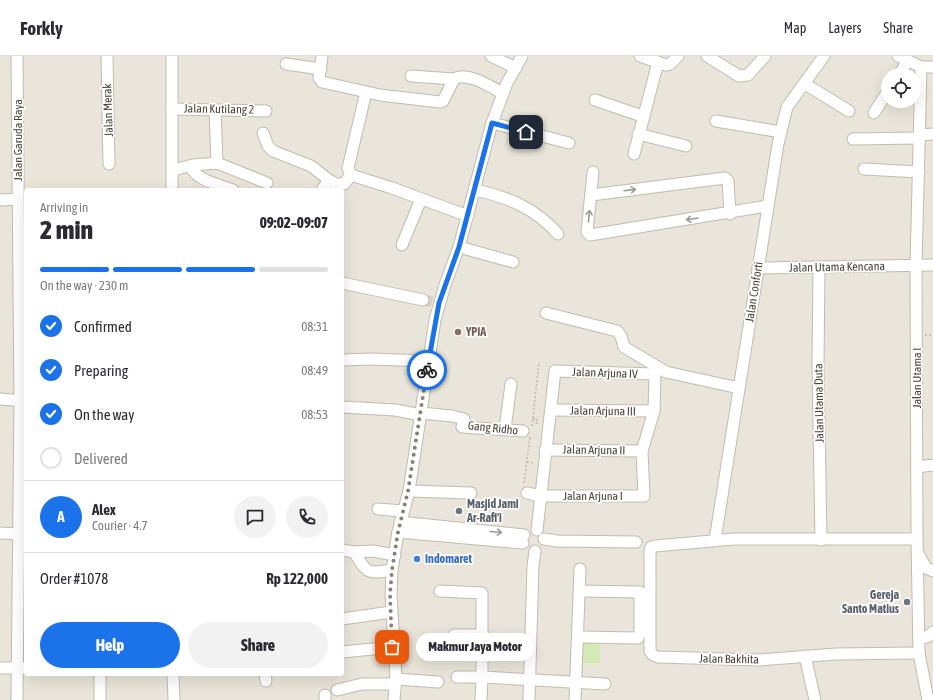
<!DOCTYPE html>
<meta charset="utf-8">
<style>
body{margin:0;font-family:"Asap Condensed",sans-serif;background:#f2f2f3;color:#2b2b33;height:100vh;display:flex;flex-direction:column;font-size:15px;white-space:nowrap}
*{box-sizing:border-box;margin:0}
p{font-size:13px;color:#7c7c81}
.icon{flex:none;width:22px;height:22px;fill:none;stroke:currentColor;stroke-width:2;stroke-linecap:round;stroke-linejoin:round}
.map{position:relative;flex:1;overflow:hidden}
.details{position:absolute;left:24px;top:132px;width:320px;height:488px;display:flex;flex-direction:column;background:#fff;border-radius:4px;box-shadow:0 4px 16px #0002}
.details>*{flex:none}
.buttons{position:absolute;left:881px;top:12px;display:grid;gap:8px}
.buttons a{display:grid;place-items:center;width:40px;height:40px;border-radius:50%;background:#fff;box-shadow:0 4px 16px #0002;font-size:20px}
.pin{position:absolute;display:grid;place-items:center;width:34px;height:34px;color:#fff;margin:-17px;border-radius:8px;box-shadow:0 2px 6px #0006}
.courier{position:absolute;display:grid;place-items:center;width:40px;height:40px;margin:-20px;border:3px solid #1a73e8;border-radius:50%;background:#fff;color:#222;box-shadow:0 1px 5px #0007}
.bubble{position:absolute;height:28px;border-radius:14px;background:#fff;box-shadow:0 4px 16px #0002;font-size:13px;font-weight:800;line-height:28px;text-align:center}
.summary em{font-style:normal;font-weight:800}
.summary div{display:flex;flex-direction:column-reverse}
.summary{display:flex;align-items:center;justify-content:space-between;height:68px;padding:0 16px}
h1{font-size:26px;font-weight:800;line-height:30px}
.bar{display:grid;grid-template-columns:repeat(4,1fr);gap:6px 4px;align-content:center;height:48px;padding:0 16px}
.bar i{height:5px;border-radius:3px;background:#e1e1e2}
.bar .selected{background:#1a73e8}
.bar p{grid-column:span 4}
.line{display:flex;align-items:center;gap:10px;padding:0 16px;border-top:1px solid #e1e1e2}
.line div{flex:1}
.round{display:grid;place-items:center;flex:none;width:42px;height:42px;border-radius:21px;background:#f2f2f3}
ol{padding:0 16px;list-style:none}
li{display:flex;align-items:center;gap:12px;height:44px}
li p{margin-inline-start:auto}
li .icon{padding:4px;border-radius:50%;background:#1a73e8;color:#fff;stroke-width:4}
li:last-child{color:#7c7c81}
li i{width:22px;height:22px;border:2px solid #e1e1e2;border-radius:50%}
.action{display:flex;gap:8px;margin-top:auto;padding:8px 16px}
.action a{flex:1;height:46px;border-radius:24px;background:#1a73e8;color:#fff;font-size:16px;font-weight:800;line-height:46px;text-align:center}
.action a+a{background:#f2f2f3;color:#2b2b33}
header{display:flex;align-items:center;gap:24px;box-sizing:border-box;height:56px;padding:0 20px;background:#fff;border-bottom:1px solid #e1e1e2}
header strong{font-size:19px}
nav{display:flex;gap:22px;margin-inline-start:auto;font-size:14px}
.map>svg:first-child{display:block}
</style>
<header>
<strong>Forkly</strong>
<nav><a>Map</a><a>Layers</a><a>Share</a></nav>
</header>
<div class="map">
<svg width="933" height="644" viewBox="0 0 933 644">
<rect width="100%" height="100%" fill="#f6f3ec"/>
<!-- residential -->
<path fill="#eae5da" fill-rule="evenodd" d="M0,0H933V644H0ZM888,19H914V45H888ZM26,134H342V618H26Z"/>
<!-- green -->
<rect fill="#d2eab5" x="582" y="583" width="18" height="24"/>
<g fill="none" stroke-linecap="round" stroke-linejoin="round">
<!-- minor-tunnel -->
<path stroke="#d4d0c8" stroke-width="11" stroke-dasharray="11 5.5" stroke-linecap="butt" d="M423,244L432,246"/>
<!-- minor casing -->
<g stroke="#c2bbae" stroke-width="13">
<g id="minor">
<path d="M17,0L20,344L17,644"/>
<path d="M107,0L109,108"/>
<path d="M172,0V134"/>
<path d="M322,0L319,22L322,26L380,39L440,46L443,45L454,23"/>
<path d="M491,0L516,12"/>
<path d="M640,0L666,9L670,8L678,0"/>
<path d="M707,0L739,20L748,19L765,0"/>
<path d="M898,0L921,11H933"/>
<path d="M286,8L321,13"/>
<path d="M921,11L916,210L917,483L919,597L928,644"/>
<path d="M899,19L907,6"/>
<path d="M411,20L454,23C468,15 490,31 503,37"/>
<path d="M805,28L849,55"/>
<path d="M595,44L642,60"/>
<path d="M172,53L266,55"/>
<path d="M215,54L217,107"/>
<path d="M874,57L888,35"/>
<path d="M716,65L781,76"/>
<path d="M492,67L569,87"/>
<path d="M263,77L268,90L273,95L311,110L329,124"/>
<path d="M638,78L686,90"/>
<path d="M920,79L933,78"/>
<path d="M853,83L920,82"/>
<path d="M634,98L658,6"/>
<path d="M190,110C197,125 218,128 233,134"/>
<path d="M864,113L919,116"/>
<path d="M173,114L193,109L217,107L267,127"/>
<path d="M593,116L587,176L590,179L767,150"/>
<path d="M351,119L392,132L468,160"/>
<path d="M351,119L348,112L366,36"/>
<path d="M322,134L329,124L336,128H344L351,119"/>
<path d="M475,134C508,141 535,152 558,178"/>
<path d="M591,139L725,122L728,125L730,158"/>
<path d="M0,144L18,143"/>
<path d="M402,189L421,143"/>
<path d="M459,191L513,206"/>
<path d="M819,211L818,309L821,484"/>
<path d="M758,212L933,209"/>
<path d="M342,227L423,244"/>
<path d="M546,257L617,275L621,280L624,291L666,316L739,332"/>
<path d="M342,304L370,303L428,305"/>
<path d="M0,343L26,345"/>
<path d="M342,351L395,354L421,359"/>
<path d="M551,354L654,355"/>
<path d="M421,357L452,360L464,363L462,371L523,375"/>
<path d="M505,373L511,328"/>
<path d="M545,394L642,395"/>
<path d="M917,411L933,409"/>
<path d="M409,435L471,437"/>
<path d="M527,437L541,440H644L642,395L654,355L655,318L555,315L537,474"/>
<path d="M378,453L403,455"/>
<path d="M400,466L524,479"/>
<path d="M398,476L523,487"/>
<path d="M0,477L19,478"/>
<path d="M544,483L557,485L636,486"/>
<path d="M917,483H734L655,490L651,491L650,495V595L653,599L658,601L759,604L836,598L919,597"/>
<path d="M715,484L778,88L787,51L824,0"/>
<path d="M342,494L354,496L373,495L395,499"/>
<path d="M354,496C367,518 368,518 392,514"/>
<path d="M918,497L926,512L933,515"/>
<path d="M440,535L482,537V621H457"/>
<path d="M342,563L391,556"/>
<path d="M454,579H483"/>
<path d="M579,581L638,582L640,577V536L580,535"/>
<path d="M919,583L927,581L933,576"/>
<path d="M342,596L393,591"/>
<path d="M805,600L815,644"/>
<path d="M0,612H26"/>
<path d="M100,618V644"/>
<path d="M173,618L174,644"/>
<path d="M265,618L266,625"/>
<path d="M396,623L438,626"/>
<path d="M337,634L362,628H395"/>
<path d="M325,639V644"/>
<path d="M394,644L396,623L391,538L392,514L398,476L409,435L435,264L445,229L459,191L492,67L507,27L522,0"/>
<path d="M481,644L482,621L605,628"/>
<path d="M529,644L533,510L535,495"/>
<path d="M575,644L580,513"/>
</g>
</g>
<!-- path -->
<g stroke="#c4b79f" stroke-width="1.5" stroke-dasharray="2 2" stroke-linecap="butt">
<path d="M925,279H933"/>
<path d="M533,363H537L536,367H540"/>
<path d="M532,370L539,306"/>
<path d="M527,406L534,407"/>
<path d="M524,427L530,381"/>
</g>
<!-- minor -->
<use href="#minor" stroke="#fff" stroke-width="11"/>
</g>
<!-- one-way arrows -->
<defs><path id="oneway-shaft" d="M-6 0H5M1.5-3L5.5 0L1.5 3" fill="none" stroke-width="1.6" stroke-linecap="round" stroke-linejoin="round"/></defs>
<g stroke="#9c9892">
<use href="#oneway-shaft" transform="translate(630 134) rotate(-7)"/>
<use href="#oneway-shaft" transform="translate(589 160) rotate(-84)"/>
<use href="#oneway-shaft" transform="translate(692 163) rotate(171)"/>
<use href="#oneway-shaft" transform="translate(496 476) rotate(5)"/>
</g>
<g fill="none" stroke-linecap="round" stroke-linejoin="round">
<!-- done -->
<path stroke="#878178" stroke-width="4" stroke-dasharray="0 7.2" d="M392,591L390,538L392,514L398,476L408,435L427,314"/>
<!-- route -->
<path stroke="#1a73e8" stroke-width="5" d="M427,314L439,247L459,191L492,67L526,76"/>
</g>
<!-- markers -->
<circle fill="#8d6e63" stroke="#fff" stroke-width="1.5" cx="458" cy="276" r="4"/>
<g fill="#6b7280" stroke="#fff" stroke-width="1.5">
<circle cx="459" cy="455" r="4"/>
<circle cx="907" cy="546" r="4"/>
</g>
<circle fill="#3f7fe0" stroke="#fff" stroke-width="1.5" cx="417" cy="503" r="4"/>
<g text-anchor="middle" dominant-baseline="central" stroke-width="3.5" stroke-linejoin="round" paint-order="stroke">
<!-- street labels -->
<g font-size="12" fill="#4b4439" stroke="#fff">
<text transform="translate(219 53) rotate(1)">Jalan Kutilang 2</text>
<text transform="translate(108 54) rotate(-92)">Jalan Merak</text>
<text transform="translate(18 84) rotate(-90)">Jalan Garuda Raya</text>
<text transform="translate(837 211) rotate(-1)">Jalan Utama Kencana</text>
<text transform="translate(754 236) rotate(-81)">Jalan Conforti</text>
<text transform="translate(605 317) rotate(2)">Jalan Arjuna IV</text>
<text transform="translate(917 322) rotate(-90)">Jalan Utama I</text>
<text transform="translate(819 347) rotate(-91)">Jalan Utama Duta</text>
<text transform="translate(603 355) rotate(1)">Jalan Arjuna III</text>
<text transform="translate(493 372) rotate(6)">Gang Ridho</text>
<text transform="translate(594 394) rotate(1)">Jalan Arjuna II</text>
<text x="593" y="440">Jalan Arjuna I</text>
<text transform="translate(729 603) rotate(1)">Jalan Bakhita</text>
</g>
<!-- education labels -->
<g font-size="12" font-weight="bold" fill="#785e54" stroke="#fff" text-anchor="start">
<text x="466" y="276">YPIA</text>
</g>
<!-- worship labels -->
<g font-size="12" font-weight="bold" fill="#5b616d" stroke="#fff" text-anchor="start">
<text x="467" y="448">Masjid Jami<tspan x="467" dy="14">Ar-Rafi'i</tspan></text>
<text x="899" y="539" text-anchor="end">Gereja<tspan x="899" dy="14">Santo Matius</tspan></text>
</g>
<!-- shop labels -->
<g font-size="12" font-weight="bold" fill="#366cbe" stroke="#fff" text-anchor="start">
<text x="425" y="503">Indomaret</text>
</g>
</g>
</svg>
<div class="buttons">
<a><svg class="icon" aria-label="locate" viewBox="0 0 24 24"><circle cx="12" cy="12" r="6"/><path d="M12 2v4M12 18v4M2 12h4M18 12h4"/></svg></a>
</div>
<div class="pin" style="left:392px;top:591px;background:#ea580c"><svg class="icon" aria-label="bag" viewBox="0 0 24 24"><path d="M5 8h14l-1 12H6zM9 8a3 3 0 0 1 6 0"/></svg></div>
<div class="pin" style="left:526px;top:76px;background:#1f2937"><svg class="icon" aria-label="home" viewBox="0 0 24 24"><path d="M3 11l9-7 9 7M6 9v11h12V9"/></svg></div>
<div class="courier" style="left:427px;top:314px"><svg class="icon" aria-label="bike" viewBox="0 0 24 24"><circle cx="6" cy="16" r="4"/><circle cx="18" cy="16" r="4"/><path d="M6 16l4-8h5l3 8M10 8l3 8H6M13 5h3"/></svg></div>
<div class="bubble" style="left:416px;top:577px;width:118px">Makmur Jaya Motor</div>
<section class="details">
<div class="summary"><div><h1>2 min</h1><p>Arriving in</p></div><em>09:02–09:07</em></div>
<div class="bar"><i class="selected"></i><i class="selected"></i><i class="selected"></i><i></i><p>On the way · 230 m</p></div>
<ol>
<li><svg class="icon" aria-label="check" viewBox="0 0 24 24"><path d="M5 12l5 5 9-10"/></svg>Confirmed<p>08:31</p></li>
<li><svg class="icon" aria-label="check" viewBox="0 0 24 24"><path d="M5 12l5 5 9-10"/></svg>Preparing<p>08:49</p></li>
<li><svg class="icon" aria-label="check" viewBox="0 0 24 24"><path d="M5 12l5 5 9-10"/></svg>On the way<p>08:53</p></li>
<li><i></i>Delivered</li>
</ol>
<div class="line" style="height:72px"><b class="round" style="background:#1a73e8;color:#fff">A</b><div><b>Alex</b><p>Courier · 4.7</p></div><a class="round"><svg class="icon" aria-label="chat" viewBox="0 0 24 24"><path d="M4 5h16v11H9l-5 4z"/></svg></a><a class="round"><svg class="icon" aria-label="phone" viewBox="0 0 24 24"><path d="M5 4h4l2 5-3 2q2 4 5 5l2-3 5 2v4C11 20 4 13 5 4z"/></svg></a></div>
<div class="line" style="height:52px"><div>Order #1078</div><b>Rp 122,000</b></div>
<div class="action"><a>Help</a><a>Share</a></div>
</section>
</div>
